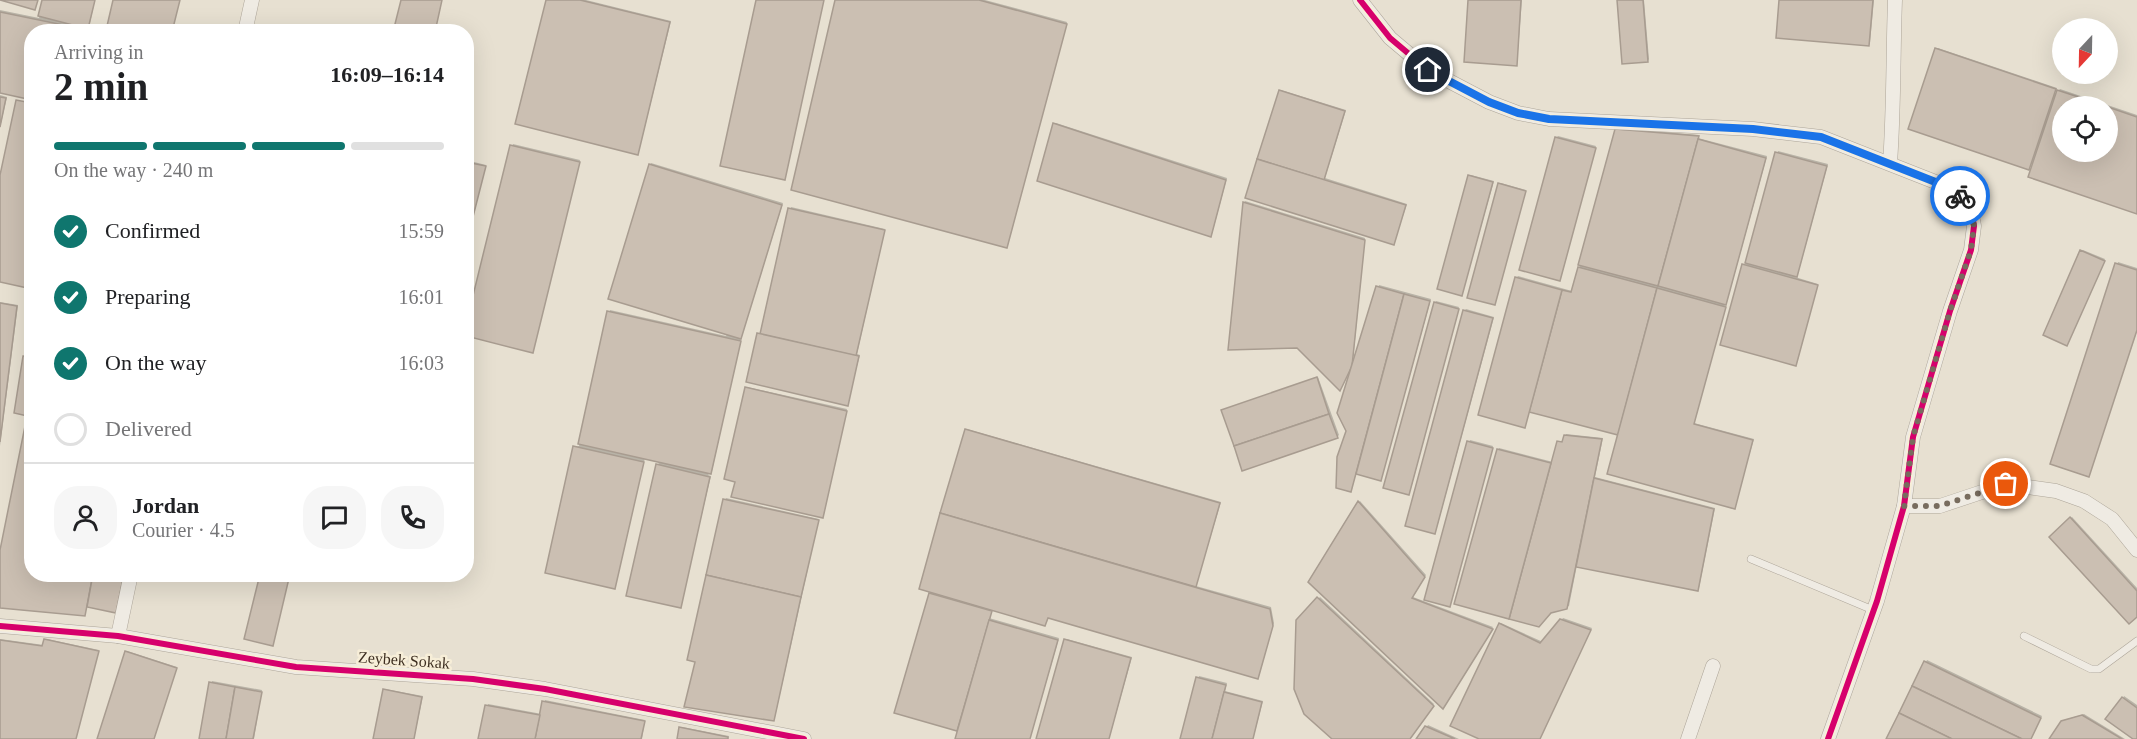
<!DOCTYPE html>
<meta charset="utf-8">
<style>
body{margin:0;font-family:Georgia,serif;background:#f6f6f6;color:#202124;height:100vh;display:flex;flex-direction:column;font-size:22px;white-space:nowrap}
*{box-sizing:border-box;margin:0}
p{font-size:20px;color:#757577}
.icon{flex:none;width:33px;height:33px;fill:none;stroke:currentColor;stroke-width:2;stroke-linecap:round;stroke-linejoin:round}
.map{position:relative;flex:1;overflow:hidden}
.side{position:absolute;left:24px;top:24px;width:450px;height:558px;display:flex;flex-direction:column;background:#fff;border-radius:24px;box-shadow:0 6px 24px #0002}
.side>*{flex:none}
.needle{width:39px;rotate:202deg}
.fabs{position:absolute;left:2052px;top:18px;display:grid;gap:12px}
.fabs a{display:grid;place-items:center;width:66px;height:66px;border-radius:50%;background:#fff;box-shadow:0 6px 24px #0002;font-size:30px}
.pin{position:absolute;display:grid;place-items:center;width:51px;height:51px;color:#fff;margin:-26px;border:3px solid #fff;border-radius:50%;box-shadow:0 2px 6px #0007}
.courier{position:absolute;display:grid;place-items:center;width:60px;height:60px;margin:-30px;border:4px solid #1a73e8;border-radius:50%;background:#fff;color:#222;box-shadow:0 2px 8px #0007}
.overview em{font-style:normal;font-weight:700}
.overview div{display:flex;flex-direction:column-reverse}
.overview{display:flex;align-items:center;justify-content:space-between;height:102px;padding:0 30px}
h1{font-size:39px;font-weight:700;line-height:45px}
.bar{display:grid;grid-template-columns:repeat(4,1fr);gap:9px 6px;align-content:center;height:72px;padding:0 30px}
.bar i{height:8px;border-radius:4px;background:#e0e0e0}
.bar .selected{background:#0f766e}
.bar p{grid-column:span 4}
.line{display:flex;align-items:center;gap:15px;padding:0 30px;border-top:2px solid #e0e0e0}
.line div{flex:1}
.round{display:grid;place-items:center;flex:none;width:63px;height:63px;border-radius:24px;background:#f6f6f6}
ol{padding:0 30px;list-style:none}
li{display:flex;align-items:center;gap:18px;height:66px}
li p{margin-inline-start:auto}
li .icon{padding:6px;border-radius:50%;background:#0f766e;color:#fff;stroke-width:4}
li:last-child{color:#757577}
li i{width:33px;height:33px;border:3px solid #e0e0e0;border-radius:50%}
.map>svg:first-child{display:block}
</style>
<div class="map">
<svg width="2137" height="739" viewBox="0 0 2137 739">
<rect width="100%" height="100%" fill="#e7e0d1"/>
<!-- shadow -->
<g fill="#0003" fill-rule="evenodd">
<path d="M44,0H95L88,32H32L0,92V10L39,18Z"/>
<path d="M547,0H586L671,21L639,151Z"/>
<path d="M837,0H985L1067,22L1008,245Z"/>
<path d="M1470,0H1522L1517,64Z"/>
<path d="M1618,0H1644L1649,59L1648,61Z"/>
<path d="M1781,0H1874L1870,43L1869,45Z"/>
<path d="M1938,48L2057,88L2054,95L2060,89L2137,115V212L2034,162L2028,168L1936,49ZM2062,106H2108V152H2062Z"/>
<path d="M1281,90L1346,110L1325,178L1407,204L1394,243L1247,197Z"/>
<path d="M0,95L7,97L0,128Z"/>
<path d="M1056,123L1227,178L1212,234L1054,124Z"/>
<path d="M1618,128L1699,135L1698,138L1767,156L1727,302L1724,305L1726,306L1694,423L1754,439L1734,507L1619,434L1530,410L1525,426L1516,278L1518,276L1572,291L1579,267L1582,264Z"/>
<path d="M1558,136L1596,146L1561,278L1557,137Z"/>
<path d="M513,144L580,160L533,351L466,330Z"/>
<path d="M1778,151L1828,164L1798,274L1795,277L1818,284L1797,363L1743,265L1747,264Z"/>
<path d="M466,160L486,165L466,245Z"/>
<path d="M651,163L783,203L742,336L740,339H741L712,471L708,475L711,476L680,607L657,465L660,462L645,458L614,587L575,447L579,446L610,310L726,336L727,334L650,165Z"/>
<path d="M1471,175L1494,181L1462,294L1469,176Z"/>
<path d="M1501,183L1526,190L1495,303L1500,184Z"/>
<path d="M1245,201L1365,238L1353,361L1379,285L1431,299L1381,480L1356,473L1352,489L1347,431L1353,368L1244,203Z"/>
<path d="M791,207L885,229L857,354L860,355L847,404L758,334L762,333Z"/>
<path d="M2083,250L2105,259L2068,343L2081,251Z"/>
<path d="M2118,262L2137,268V331L2089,475L2052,463Z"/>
<path d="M1436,301L1459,307L1410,492L1435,303Z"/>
<path d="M0,302L18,305L0,446Z"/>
<path d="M1466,309L1494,317L1436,531L1464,311Z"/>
<path d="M1318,377L1339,435L1337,437L1223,410Z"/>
<path d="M747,387L847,409L824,514L736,481Z"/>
<path d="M967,429L1221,502L1196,586L1271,607L1274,623L1259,676L1257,677L1048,617L1045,624L992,609L989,618L1059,638L1030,739H956L959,730L896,712L931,591L921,588Z"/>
<path d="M1566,434L1603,438L1595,477L1715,508L1699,588L1577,565L1569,606L1551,612L1538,625L1456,603L1498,450L1499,448L1553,462L1559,442L1564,441Z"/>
<path d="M1470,440L1493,446L1451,604L1469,442Z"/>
<path d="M726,498L819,519L775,717L725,500Z"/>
<path d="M1360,501L1426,575L1413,597L1493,627L1445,705L1359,502Z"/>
<path d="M2072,517L2137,588V615L2051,537Z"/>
<path d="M1320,597L1434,704L1409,739H1334L1297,621Z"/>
<path d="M1563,618L1592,628L1539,739H1483L1500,624L1501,623L1543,642Z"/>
<path d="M0,639L44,645L47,639L99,650L76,739H0Z"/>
<path d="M1067,639L1132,657L1109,739H1037Z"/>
<path d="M127,651L177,667L154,739H98Z"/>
<path d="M1927,660L2042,716L2031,739H1888Z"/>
<path d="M1199,676L1227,683L1225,691L1263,701L1253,739H1182Z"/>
<path d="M212,681L262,690L254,739H200Z"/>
<path d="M385,689L423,696L414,739H374Z"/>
<path d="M2124,696L2137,705V739L2123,698Z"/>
<path d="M545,700L645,720L642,739H480L488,704L542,714Z"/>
<path d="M2084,714L2125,739H2051L2064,720Z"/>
<path d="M1428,725L1459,739H1418Z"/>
<path d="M682,727L729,736L728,739H678Z"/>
</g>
<!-- building -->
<g fill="#cbbfb2" stroke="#a89c90" stroke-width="1.5">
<path d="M0,0H38L35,10Z"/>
<path d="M42,0H95L88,29L38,16Z"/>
<path d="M113,0H180L172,32H130L107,26Z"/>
<path d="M401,0H442L435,32H393Z"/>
<path d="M546,0H580L670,22L638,155L515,124Z"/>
<path d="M756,0H824L785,180L720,166Z"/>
<path d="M835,0H979L1067,24L1007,248L791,190Z"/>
<path d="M1468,0H1521L1517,66L1464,62Z"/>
<path d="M1617,0H1643L1648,62L1622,64Z"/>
<path d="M1779,0H1873L1869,46L1776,38Z"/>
<path d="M0,12L88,30V32H32V100L0,93Z"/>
<path d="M1935,48L2056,89L2029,170L1908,129Z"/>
<path d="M1279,90L1345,111L1324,180L1257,159Z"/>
<path d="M2057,90L2106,106H2062V152H2108V107L2137,117V214L2028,177Z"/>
<path d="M0,97L6,98L0,127Z"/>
<path d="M16,100L32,103V289L0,282V175Z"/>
<path d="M1053,123L1226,180L1211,237L1037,181Z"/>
<path d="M1615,129L1699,136L1658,286L1578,265Z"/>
<path d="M1555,137L1596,148L1560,281L1519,270Z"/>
<path d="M1698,139L1766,158L1726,305L1658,286Z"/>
<path d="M510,145L580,162L533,353L466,336V324Z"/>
<path d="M1775,152L1827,166L1797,277L1745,263Z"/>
<path d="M1257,159L1406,205L1394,245L1245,198Z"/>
<path d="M466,162L486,166L466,244Z"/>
<path d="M649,164L782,205L741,339L608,299Z"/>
<path d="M1468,175L1493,182L1462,296L1437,289Z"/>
<path d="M1498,183L1526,191L1495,305L1467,298Z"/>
<path d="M1243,202L1365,240L1352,366L1340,391L1297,348L1228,350Z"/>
<path d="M788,208L885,230L856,356L760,334Z"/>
<path d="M2080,250L2105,261L2067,346L2043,335Z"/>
<path d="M2115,263L2137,270V330L2089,477L2050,464Z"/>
<path d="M1742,264L1818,285L1796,366L1720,345Z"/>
<path d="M1578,267L1657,288L1618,435L1529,412L1562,290L1571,292Z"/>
<path d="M1515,277L1562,290L1525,428L1478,415Z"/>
<path d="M1376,286L1404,294L1351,492L1336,488L1337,457L1346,431L1337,413Z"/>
<path d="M1657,288L1726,307L1694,424L1753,440L1735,509L1607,474Z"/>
<path d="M1404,294L1430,301L1381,481L1356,474Z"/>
<path d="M1434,302L1459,309L1409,495L1383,488Z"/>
<path d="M0,303L17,306L0,442Z"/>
<path d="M32,308V357H27Z"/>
<path d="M1463,310L1493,318L1435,534L1405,526Z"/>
<path d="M607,311L741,341L711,474L578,444Z"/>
<path d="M757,333L859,356L848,406L746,382Z"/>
<path d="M23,356L32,357V417L14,413Z"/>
<path d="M1317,377L1329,414L1234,446L1221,410Z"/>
<path d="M745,387L847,411L823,518L731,497L735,482L724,479Z"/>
<path d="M1329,414L1338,438L1242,471L1234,446Z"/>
<path d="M25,426L32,427V574H93L85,616L0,608V550Z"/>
<path d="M965,429L1220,503L1196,587L940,513Z"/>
<path d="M1564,435L1602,439L1567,609L1551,613L1539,627L1509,619L1557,441L1562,442Z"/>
<path d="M1467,441L1493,448L1450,607L1424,600Z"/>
<path d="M573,446L644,462L615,589L545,573Z"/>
<path d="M1497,449L1551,463L1509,619L1454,604Z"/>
<path d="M656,464L710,477L681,608L626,596Z"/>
<path d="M1594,478L1714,509L1698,591L1576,567Z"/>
<path d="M723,499L819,520L801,597L706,575Z"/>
<path d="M1358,501L1425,577L1412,598L1493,629L1443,709L1308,582Z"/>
<path d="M940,513L1270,609L1273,626L1258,679L1048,618L1045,626L919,589Z"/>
<path d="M2070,517L2137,591V617L2129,624L2049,537Z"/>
<path d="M93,574H124L116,613L87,607Z"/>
<path d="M260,574H290L273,646L244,639Z"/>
<path d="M706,575L801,597L774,721L684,707L695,662L687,660Z"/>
<path d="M929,593L992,611L957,731L894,713Z"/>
<path d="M1317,597L1434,706L1410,739H1332L1304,714L1294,689L1296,620Z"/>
<path d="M1560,619L1591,630L1540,739H1479L1450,726L1499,623L1540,643Z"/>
<path d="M989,620L1058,640L1030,739H955Z"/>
<path d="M44,639L99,651L76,739H0V640L42,646Z"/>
<path d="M1064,639L1131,658L1109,739H1036Z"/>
<path d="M125,651L177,668L154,739H97Z"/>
<path d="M1924,661L2041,718L2031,739H2022L1912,686Z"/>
<path d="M1196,677L1226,685L1212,739H1180Z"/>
<path d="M209,682L235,687L226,739H199Z"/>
<path d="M1912,686L2022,739H1952L1899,713Z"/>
<path d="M235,687L262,692L253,739H226Z"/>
<path d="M383,689L422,697L414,739H373Z"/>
<path d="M1224,692L1262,702L1253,739H1212Z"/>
<path d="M2122,697L2137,708V739H2133L2105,719Z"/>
<path d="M542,701L645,721L641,739H535Z"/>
<path d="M485,705L540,715L535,739H478Z"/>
<path d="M1899,713L1952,739H1886Z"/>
<path d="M2082,715L2122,739H2049L2061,721Z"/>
<path d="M1425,726L1455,739H1416Z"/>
<path d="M679,727L728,737V739H677Z"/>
</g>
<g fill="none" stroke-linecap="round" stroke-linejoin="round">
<!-- lane casing -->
<g stroke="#ada599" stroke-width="8">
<g id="lane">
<path d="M1751,559L1873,610"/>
<path d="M2024,636L2091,669H2099L2137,641"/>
</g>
</g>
<!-- street casing -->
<g stroke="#ada599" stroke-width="15">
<g id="street">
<path d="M1360,0L1390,38L1428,70L1489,102L1518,113L1549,119L1753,129L1821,137L1938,183L1962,197L1971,210L1974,226L1971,250L1950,311L1913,437L1904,506L1877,601L1828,739"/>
<path d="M245,32L252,0"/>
<path d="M1890,163C1894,109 1893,54 1895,0"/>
<path d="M1904,506H1940L2006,484L2056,491L2084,501L2112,519L2137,550"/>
<path d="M0,626L118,636L296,667L473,679L545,689L804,739"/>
<path d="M118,636L131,574"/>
<path d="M1688,739L1713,666"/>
</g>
</g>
<!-- lane -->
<use href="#lane" stroke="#efebe3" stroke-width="7"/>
<!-- street -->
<use href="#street" stroke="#efebe3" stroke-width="14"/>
<!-- cycleway casing -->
<g stroke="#f7eed8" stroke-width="10">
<g id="cycleway">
<path d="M1360,0L1390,38L1428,70L1489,102L1518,113L1549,119L1753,129L1821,137L1938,183L1962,197L1971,210L1974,226L1971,250L1950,311L1913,437L1904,506L1877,601L1828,739"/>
<path d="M0,626L118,636L296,667L473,679L545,689L804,739"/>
</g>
</g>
<!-- cycleway -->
<use href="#cycleway" stroke="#d6006c" stroke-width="6"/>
</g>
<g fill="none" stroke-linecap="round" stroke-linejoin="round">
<!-- done -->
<path stroke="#786c5e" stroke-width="6" stroke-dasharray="0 10.8" d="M1960,196L1971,210L1974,226L1971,250L1950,311L1913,437L1904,506H1940L2006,484"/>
<!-- route -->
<path stroke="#1a73e8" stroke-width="8" d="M1428,70L1489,102L1518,113L1549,119L1753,129L1821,137L1938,183L1960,196"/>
</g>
<g text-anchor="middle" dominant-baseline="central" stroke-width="5" stroke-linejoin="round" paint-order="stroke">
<!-- street labels -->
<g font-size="16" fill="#3d2e20" stroke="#f7eed8">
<text transform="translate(404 660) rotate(4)">Zeybek Sokak</text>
</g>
</g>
</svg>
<div class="fabs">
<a><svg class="needle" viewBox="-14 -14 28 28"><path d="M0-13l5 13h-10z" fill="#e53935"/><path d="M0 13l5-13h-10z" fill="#757577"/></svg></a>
<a><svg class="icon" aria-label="locate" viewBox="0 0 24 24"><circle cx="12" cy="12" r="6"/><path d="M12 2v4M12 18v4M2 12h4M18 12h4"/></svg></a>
</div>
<div class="pin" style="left:2006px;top:484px;background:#ea580c"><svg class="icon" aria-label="bag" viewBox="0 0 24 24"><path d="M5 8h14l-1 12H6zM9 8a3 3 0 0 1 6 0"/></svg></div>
<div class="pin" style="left:1428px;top:70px;background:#1f2937"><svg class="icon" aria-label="home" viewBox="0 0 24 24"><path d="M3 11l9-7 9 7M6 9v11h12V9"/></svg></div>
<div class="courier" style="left:1960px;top:196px"><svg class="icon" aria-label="bike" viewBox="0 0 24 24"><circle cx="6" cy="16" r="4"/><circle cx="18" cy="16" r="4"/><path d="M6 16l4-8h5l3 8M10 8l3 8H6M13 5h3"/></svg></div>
<section class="side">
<div class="overview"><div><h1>2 min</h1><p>Arriving in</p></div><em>16:09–16:14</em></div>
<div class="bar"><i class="selected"></i><i class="selected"></i><i class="selected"></i><i></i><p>On the way · 240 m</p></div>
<ol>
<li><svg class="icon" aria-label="check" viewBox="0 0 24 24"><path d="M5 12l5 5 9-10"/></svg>Confirmed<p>15:59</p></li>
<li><svg class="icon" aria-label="check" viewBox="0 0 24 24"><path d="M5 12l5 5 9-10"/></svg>Preparing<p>16:01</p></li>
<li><svg class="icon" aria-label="check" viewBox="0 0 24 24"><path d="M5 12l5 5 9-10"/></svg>On the way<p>16:03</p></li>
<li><i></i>Delivered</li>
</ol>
<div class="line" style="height:108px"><a class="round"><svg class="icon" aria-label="person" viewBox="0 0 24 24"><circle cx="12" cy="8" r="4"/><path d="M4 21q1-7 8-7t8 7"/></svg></a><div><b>Jordan</b><p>Courier · 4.5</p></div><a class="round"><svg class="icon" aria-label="chat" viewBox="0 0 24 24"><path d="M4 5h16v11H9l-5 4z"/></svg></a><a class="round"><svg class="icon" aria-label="phone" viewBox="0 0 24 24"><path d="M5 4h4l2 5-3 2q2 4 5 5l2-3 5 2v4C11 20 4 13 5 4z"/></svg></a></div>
</section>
</div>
